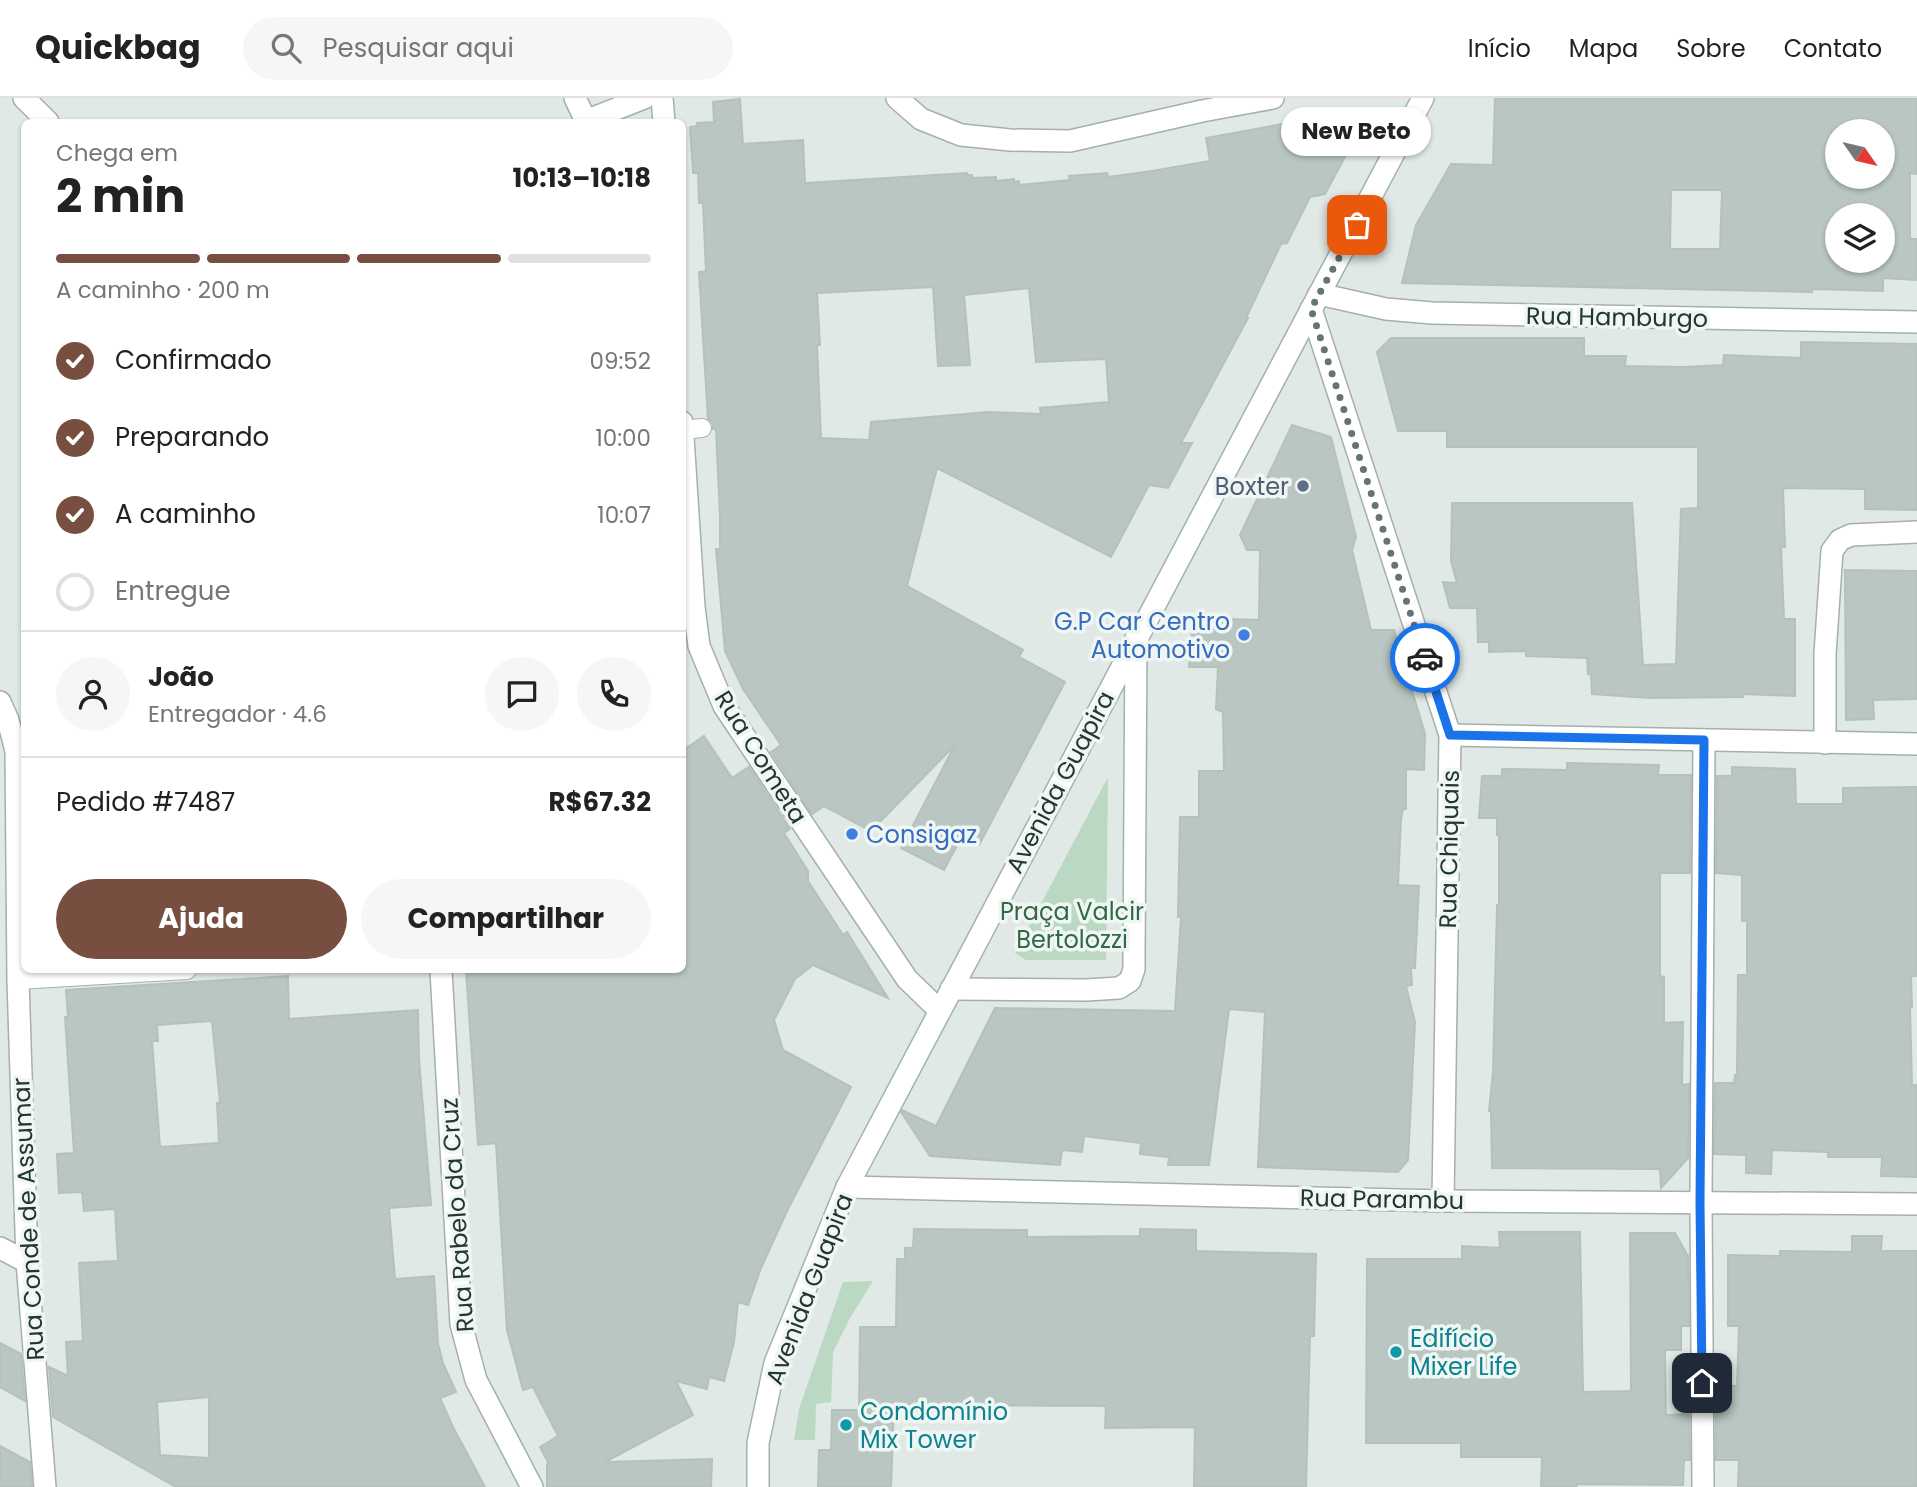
<!DOCTYPE html>
<html lang="pt">
<meta charset="utf-8">
<style>
body{margin:0;font-family:Poppins,sans-serif;background:#f6f6f6;color:#222;height:100vh;display:flex;flex-direction:column;font-size:26px;white-space:nowrap}
*{box-sizing:border-box;margin:0}
p{font-size:23px;color:#767676}
.icon{flex:none;width:38px;height:38px;fill:none;stroke:currentColor;stroke-width:2;stroke-linecap:round;stroke-linejoin:round}
.map{position:relative;flex:1;overflow:hidden}
.details{position:absolute;left:21px;top:21px;width:665px;height:854px;display:flex;flex-direction:column;background:#fff;border-radius:10px;box-shadow:0 2px 5px #0004}
.details>*{flex:none}
.needle{width:46px;rotate:124deg}
.tools{position:absolute;left:1825px;top:21px;display:grid;gap:14px}
.tools a{display:grid;place-items:center;width:70px;height:70px;border-radius:50%;background:#fff;box-shadow:0 2px 5px #0004;font-size:35px}
.pin{position:absolute;display:grid;place-items:center;width:60px;height:60px;color:#fff;margin:-30px;border-radius:14px;box-shadow:0 4px 10px #0006}
.courier{position:absolute;display:grid;place-items:center;width:70px;height:70px;margin:-35px;border:5px solid #1a73e8;border-radius:50%;background:#fff;color:#222;box-shadow:0 2px 9px #0007}
.bubble{position:absolute;height:49px;border-radius:24px;background:#fff;box-shadow:0 2px 5px #0004;font-size:23px;font-weight:700;line-height:49px;text-align:center}
.summary em{font-style:normal;font-weight:700}
.summary div{display:flex;flex-direction:column-reverse}
.summary{display:flex;align-items:center;justify-content:space-between;height:119px;padding:0 35px}
h1{font-size:46px;font-weight:700;line-height:52px}
.bar{display:grid;grid-template-columns:repeat(4,1fr);gap:10px 7px;align-content:center;height:84px;padding:0 35px}
.bar i{height:9px;border-radius:5px;background:#e0e0e0}
.bar .on{background:#784e40}
.bar p{grid-column:span 4}
.line{display:flex;align-items:center;gap:18px;padding:0 35px;border-top:2px solid #e0e0e0}
.line div{flex:1}
.round{display:grid;place-items:center;flex:none;width:74px;height:74px;border-radius:37px;background:#f6f6f6}
ol{padding:0 35px;list-style:none}
li{display:flex;align-items:center;gap:21px;height:77px}
li p{margin-inline-start:auto}
li .icon{padding:7px;border-radius:50%;background:#784e40;color:#fff;stroke-width:4}
li:last-child{color:#767676}
li i{width:38px;height:38px;border:4px solid #e0e0e0;border-radius:50%}
.button{display:flex;gap:14px;margin-top:auto;padding:14px 35px}
.button a{flex:1;height:80px;border-radius:42px;background:#784e40;color:#fff;font-size:28px;font-weight:700;line-height:80px;text-align:center}
.button a+a{background:#f6f6f6;color:#222}
header{display:flex;align-items:center;gap:42px;box-sizing:border-box;height:98px;padding:0 35px;background:#fff;border-bottom:2px solid #e0e0e0}
header strong{font-size:33px}
nav{display:flex;gap:38px;margin-inline-start:auto;font-size:24px}
.search{width:490px;height:63px;background:#f6f6f6;display:flex;align-items:center;gap:18px;box-sizing:border-box;padding:0 24px;border-radius:38px;color:#767676;font-size:26px}
.map>svg:first-child{display:block}
</style>
<header>
<strong>Quickbag</strong>
<div class="search"><svg class="icon" aria-label="search" viewBox="0 0 24 24"><circle cx="10" cy="10" r="6"/><path d="M15 15l6 6"/></svg>Pesquisar aqui</div>
<nav><a>Início</a><a>Mapa</a><a>Sobre</a><a>Contato</a></nav>
</header>
<div class="map">
<svg width="1917" height="1389" viewBox="0 0 1917 1389">
<rect width="100%" height="100%" fill="#e0e9e5"/>
<!-- green -->
<g fill="#bbd8c3">
<path d="M1108,679L1106,862H1026L1015,855Z"/>
<path d="M873,1183L850,1220L833,1254L831,1304L816,1306L815,1342H794L799,1311L843,1184Z"/>
</g>
<!-- building -->
<g fill="#b9c6c1" stroke="#b3c2bc" stroke-width="2" fill-rule="evenodd">
<path d="M1495,0H1917V76L1910,75V141H1917V182L1883,180V193L1812,191V194L1402,185L1416,127L1451,66L1493,67ZM1838,33H1883V79H1838ZM1671,92H1722L1720,151H1670ZM1838,117H1883V163H1838Z"/>
<path d="M740,1L743,46L803,42L805,85L967,75V77H972V80L996,79V83L1014,81V84L1019,83V87L1070,82L1069,78L1107,75L1108,79L1152,73L1210,63L1206,40L1371,10L1325,96L1310,99L1287,145L1281,146L1246,220H1248L1181,345H1192L1168,390L1149,387L1111,459L937,370L907,488L1023,552L1019,559L1065,584L979,747L961,740L944,772L901,750L955,647L871,733L824,708L812,716L771,654L781,647L743,591L725,553L716,451H720V418L716,331H713L712,324L708,321L699,174L706,173L703,105H699L698,75H693L690,29L697,28V25L714,24L713,4ZM933,189L938,268L970,267L964,197L1029,190L1036,264L1106,261L1109,304L1040,310L1041,316L989,314L871,324L869,342L821,340L817,247H820L817,195Z"/>
<path d="M1391,240H1584V258H1626L1625,268L1683,269L1723,267L1724,257L1801,260V244L1917,246V412L1865,411V391L1783,390L1785,449H1781L1784,521H1795V598L1743,596V599L1651,600L1592,596L1591,576H1588L1587,560L1526,558V553L1489,554V544H1478L1477,510H1450L1443,484L1457,485L1451,463L1452,405H1632L1643,567L1676,566L1681,411L1698,410V349H1447V333H1398L1377,254Z"/>
<path d="M1292,327L1331,339L1356,439L1352,452L1371,532H1394L1425,636L1424,672L1406,671V711H1403L1401,721L1398,787L1419,788L1415,870H1411L1412,887L1406,888L1415,924L1408,1062L1398,1074L1258,1069L1265,914L1229,911L1209,1067H1168L1169,1059L1140,1056L1141,1045L1084,1038L1082,1054L1062,1052L1060,1067L930,1058L901,1014L902,1012L936,1028L995,910L1175,913L1181,819H1178L1180,719H1199V673H1224L1223,614L1216,611L1218,569H1189L1193,520L1259,522L1260,452H1247L1240,437Z"/>
<path d="M1845,472L1917,473V601L1873,602L1874,621L1846,622Z"/>
<path d="M704,638L732,680L749,669L790,731L784,735L808,773V783L843,837L847,834L888,900L813,867L795,881L774,922L783,952L851,989L788,1111L761,1170L748,1207L738,1204L734,1244L724,1283L709,1279L707,1291L676,1283L693,1317L605,1364L712,1361L711,1389H547V1366H549L540,1349L558,1338L533,1289L523,1292L507,1232L496,1045L478,1047L466,872H682V653Z"/>
<path d="M1567,665L1659,667L1658,677H1691L1690,775H1660V878L1664,879V925L1683,924L1682,987L1689,986L1688,1060L1661,1090L1660,1071L1492,1070L1491,1013H1489L1493,974L1497,807H1499V737H1497V720H1479L1482,678H1502V671L1567,672Z"/>
<path d="M1732,669L1795,671L1796,706H1843V690L1917,689V878H1911L1912,909H1910L1912,987H1917V1079L1881,1078L1882,1059H1828V1054L1772,1052L1771,1076L1746,1075V1057L1714,1056L1715,985H1734L1735,977H1737L1738,877H1747V823H1742V777L1716,775L1717,678H1732Z"/>
<path d="M288,878L289,921L418,912L419,961L431,1107L389,1110L395,1181L434,1178L438,1246L443,1265L456,1294L440,1300L452,1327L485,1389H176L53,1319L49,1269L68,1278L66,1244L83,1243L79,1165L118,1163L115,1111L84,1113L82,1094L59,1095L57,1056L74,1055L65,919H68L66,892ZM212,923L220,1005H217L219,1045L160,1049L152,943H158L157,927ZM209,1299V1360L160,1357L157,1304Z"/>
<path d="M914,1131L1027,1132V1139L1140,1138V1131L1196,1132V1153L1316,1156L1314,1238H1310L1306,1389H1194L1195,1329L1105,1330L1106,1308L894,1307L891,1389H818L819,1352H831L832,1312H859L860,1229H896L897,1161H905V1150H913Z"/>
<path d="M1499,1134H1580L1583,1294L1631,1293L1630,1135H1675L1688,1158L1689,1228H1681V1252H1665L1666,1317L1689,1316L1690,1362H1684L1683,1387L1577,1386V1389H1541L1542,1359H1461V1345H1366L1367,1161H1462V1148L1500,1150Z"/>
<path d="M1852,1138H1882L1881,1153H1917V1389H1738L1739,1362H1716V1315H1721L1720,1288H1737L1739,1228H1728V1157L1780,1158V1153L1852,1154Z"/>
<path d="M0,1245L21,1256L25,1303L0,1289Z"/>
<path d="M0,1348L30,1364L32,1389H0Z"/>
</g>
<g fill="none" stroke-linecap="round" stroke-linejoin="round">
<!-- service casing -->
<g stroke="#a4b0ac" stroke-width="20">
<g id="service">
<path d="M683,332L702,330"/>
<path d="M18,882L187,872"/>
</g>
</g>
<!-- minor casing -->
<g stroke="#a4b0ac" stroke-width="24">
<g id="minor">
<path d="M24,0L48,24"/>
<path d="M575,0L586,23"/>
<path d="M662,0L664,24"/>
<path d="M897,0L921,21L961,37L1010,42L1070,43L1202,13L1273,0"/>
<path d="M583,24L644,0"/>
<path d="M1319,196L1386,211L1432,215L1917,224"/>
<path d="M1311,211L1450,637L1443,1103"/>
<path d="M682,324L694,509L699,548L724,608L907,881L939,912"/>
<path d="M0,604L8,622L16,653L18,882L27,1164L45,1389"/>
<path d="M1450,637L1917,646"/>
<path d="M1825,645V556L1832,453L1840,442L1851,437L1917,434"/>
<path d="M441,872L461,1226L476,1282L532,1389"/>
<path d="M951,891L1086,892L1119,890L1130,883L1134,871V858L1136,540"/>
<path d="M847,1089L1443,1103L1917,1106"/>
<path d="M0,1150L27,1164"/>
<path d="M1703,1389L1701,1104L1704,642"/>
</g>
</g>
<!-- secondary casing -->
<g stroke="#a0b3ac" stroke-width="24">
<path id="secondary" d="M758,1389V1345L775,1265L847,1089L1423,0"/>
</g>
<!-- service -->
<use href="#service" stroke="#fff" stroke-width="18"/>
<!-- minor -->
<use href="#minor" stroke="#fff" stroke-width="21"/>
<!-- secondary -->
<use href="#secondary" stroke="#fff" stroke-width="21"/>
</g>
<g fill="none" stroke-linecap="round" stroke-linejoin="round">
<!-- done -->
<path stroke="#657571" stroke-width="7" stroke-dasharray="0 12.6" d="M1357,127L1311,211L1425,560"/>
<!-- route -->
<path stroke="#1a73e8" stroke-width="9" d="M1425,560L1450,637L1704,642L1700,1104L1702,1285"/>
</g>
<!-- markers -->
<circle fill="#5c6f8a" stroke="#f0f6f3" stroke-width="2.5" cx="1303" cy="388" r="7"/>
<g fill="#3f7fe0" stroke="#f0f6f3" stroke-width="2.5">
<circle cx="1244" cy="537" r="7"/>
<circle cx="852" cy="736" r="7"/>
</g>
<g fill="#0f9aa8" stroke="#f0f6f3" stroke-width="2.5">
<circle cx="1396" cy="1254" r="7"/>
<circle cx="846" cy="1327" r="7"/>
</g>
<g text-anchor="middle" dominant-baseline="central" stroke-width="7" stroke-linejoin="round" paint-order="stroke">
<!-- street labels -->
<g font-size="24" fill="#233732" stroke="#f0f6f3">
<text transform="translate(1617 219) rotate(1)">Rua Hamburgo</text>
<text transform="translate(761 659) rotate(58)">Rua Cometa</text>
<text transform="translate(1060 684) rotate(-62)">Avenida Guapira</text>
<text transform="translate(1449 751) rotate(-89)">Rua Chiquais</text>
<text transform="translate(1382 1101) rotate(1)">Rua Parambu</text>
<text transform="translate(457 1117) rotate(-94)">Rua Rabelo da Cruz</text>
<text transform="translate(28 1121) rotate(-93)">Rua Conde de Assumar</text>
<text transform="translate(809 1191) rotate(-69)">Avenida Guapira</text>
</g>
<!-- service labels -->
<g font-size="24" fill="#4e5e75" stroke="#f0f6f3" text-anchor="end">
<text x="1289" y="388">Boxter</text>
</g>
<!-- shop labels -->
<g font-size="24" fill="#366cbe" stroke="#f0f6f3" text-anchor="end">
<text x="1230" y="523">G.P Car Centro<tspan x="1230" dy="28">Automotivo</tspan></text>
<text x="866" y="736" text-anchor="start">Consigaz</text>
</g>
<!-- park labels -->
<g font-size="24" fill="#326947" stroke="#f0f6f3">
<text x="1072" y="813">Praça Valcir<tspan x="1072" dy="28">Bertolozzi</tspan></text>
</g>
<!-- culture labels -->
<g font-size="24" fill="#0d838f" stroke="#f0f6f3" text-anchor="start">
<text x="1410" y="1240">Edifício<tspan x="1410" dy="28">Mixer Life</tspan></text>
<text x="860" y="1313">Condomínio<tspan x="860" dy="28">Mix Tower</tspan></text>
</g>
</g>
</svg>
<div class="tools">
<a><svg class="needle" viewBox="-14 -14 28 28"><path d="M0-13l5 13h-10z" fill="#e53935"/><path d="M0 13l5-13h-10z" fill="#767676"/></svg></a>
<a><svg class="icon" aria-label="layers" viewBox="0 0 24 24"><path d="M12 4l9 5-9 5-9-5zM3 14l9 5 9-5"/></svg></a>
</div>
<div class="pin" style="left:1357px;top:127px;background:#ea580c"><svg class="icon" aria-label="bag" viewBox="0 0 24 24"><path d="M5 8h14l-1 12H6zM9 8a3 3 0 0 1 6 0"/></svg></div>
<div class="pin" style="left:1702px;top:1285px;background:#1f2937"><svg class="icon" aria-label="home" viewBox="0 0 24 24"><path d="M3 11l9-7 9 7M6 9v11h12V9"/></svg></div>
<div class="courier" style="left:1425px;top:560px"><svg class="icon" aria-label="car" viewBox="0 0 24 24"><path d="M5 17H2v-5l4-1 3-4h7l3 4 3 1v5h-3M9 17h6M6 11h13"/><circle cx="7" cy="17" r="2"/><circle cx="17" cy="17" r="2"/></svg></div>
<div class="bubble" style="left:1281px;top:9px;width:150px">New Beto</div>
<section class="details">
<div class="summary"><div><h1>2 min</h1><p>Chega em</p></div><em>10:13–10:18</em></div>
<div class="bar"><i class="on"></i><i class="on"></i><i class="on"></i><i></i><p>A caminho · 200 m</p></div>
<ol>
<li><svg class="icon" aria-label="check" viewBox="0 0 24 24"><path d="M5 12l5 5 9-10"/></svg>Confirmado<p>09:52</p></li>
<li><svg class="icon" aria-label="check" viewBox="0 0 24 24"><path d="M5 12l5 5 9-10"/></svg>Preparando<p>10:00</p></li>
<li><svg class="icon" aria-label="check" viewBox="0 0 24 24"><path d="M5 12l5 5 9-10"/></svg>A caminho<p>10:07</p></li>
<li><i></i>Entregue</li>
</ol>
<div class="line" style="height:126px"><a class="round"><svg class="icon" aria-label="person" viewBox="0 0 24 24"><circle cx="12" cy="8" r="4"/><path d="M4 21q1-7 8-7t8 7"/></svg></a><div><b>João</b><p>Entregador · 4.6</p></div><a class="round"><svg class="icon" aria-label="chat" viewBox="0 0 24 24"><path d="M4 5h16v11H9l-5 4z"/></svg></a><a class="round"><svg class="icon" aria-label="phone" viewBox="0 0 24 24"><path d="M5 4h4l2 5-3 2q2 4 5 5l2-3 5 2v4C11 20 4 13 5 4z"/></svg></a></div>
<div class="line" style="height:91px"><div>Pedido #7487</div><b>R$67.32</b></div>
<div class="button"><a>Ajuda</a><a>Compartilhar</a></div>
</section>
</div>
